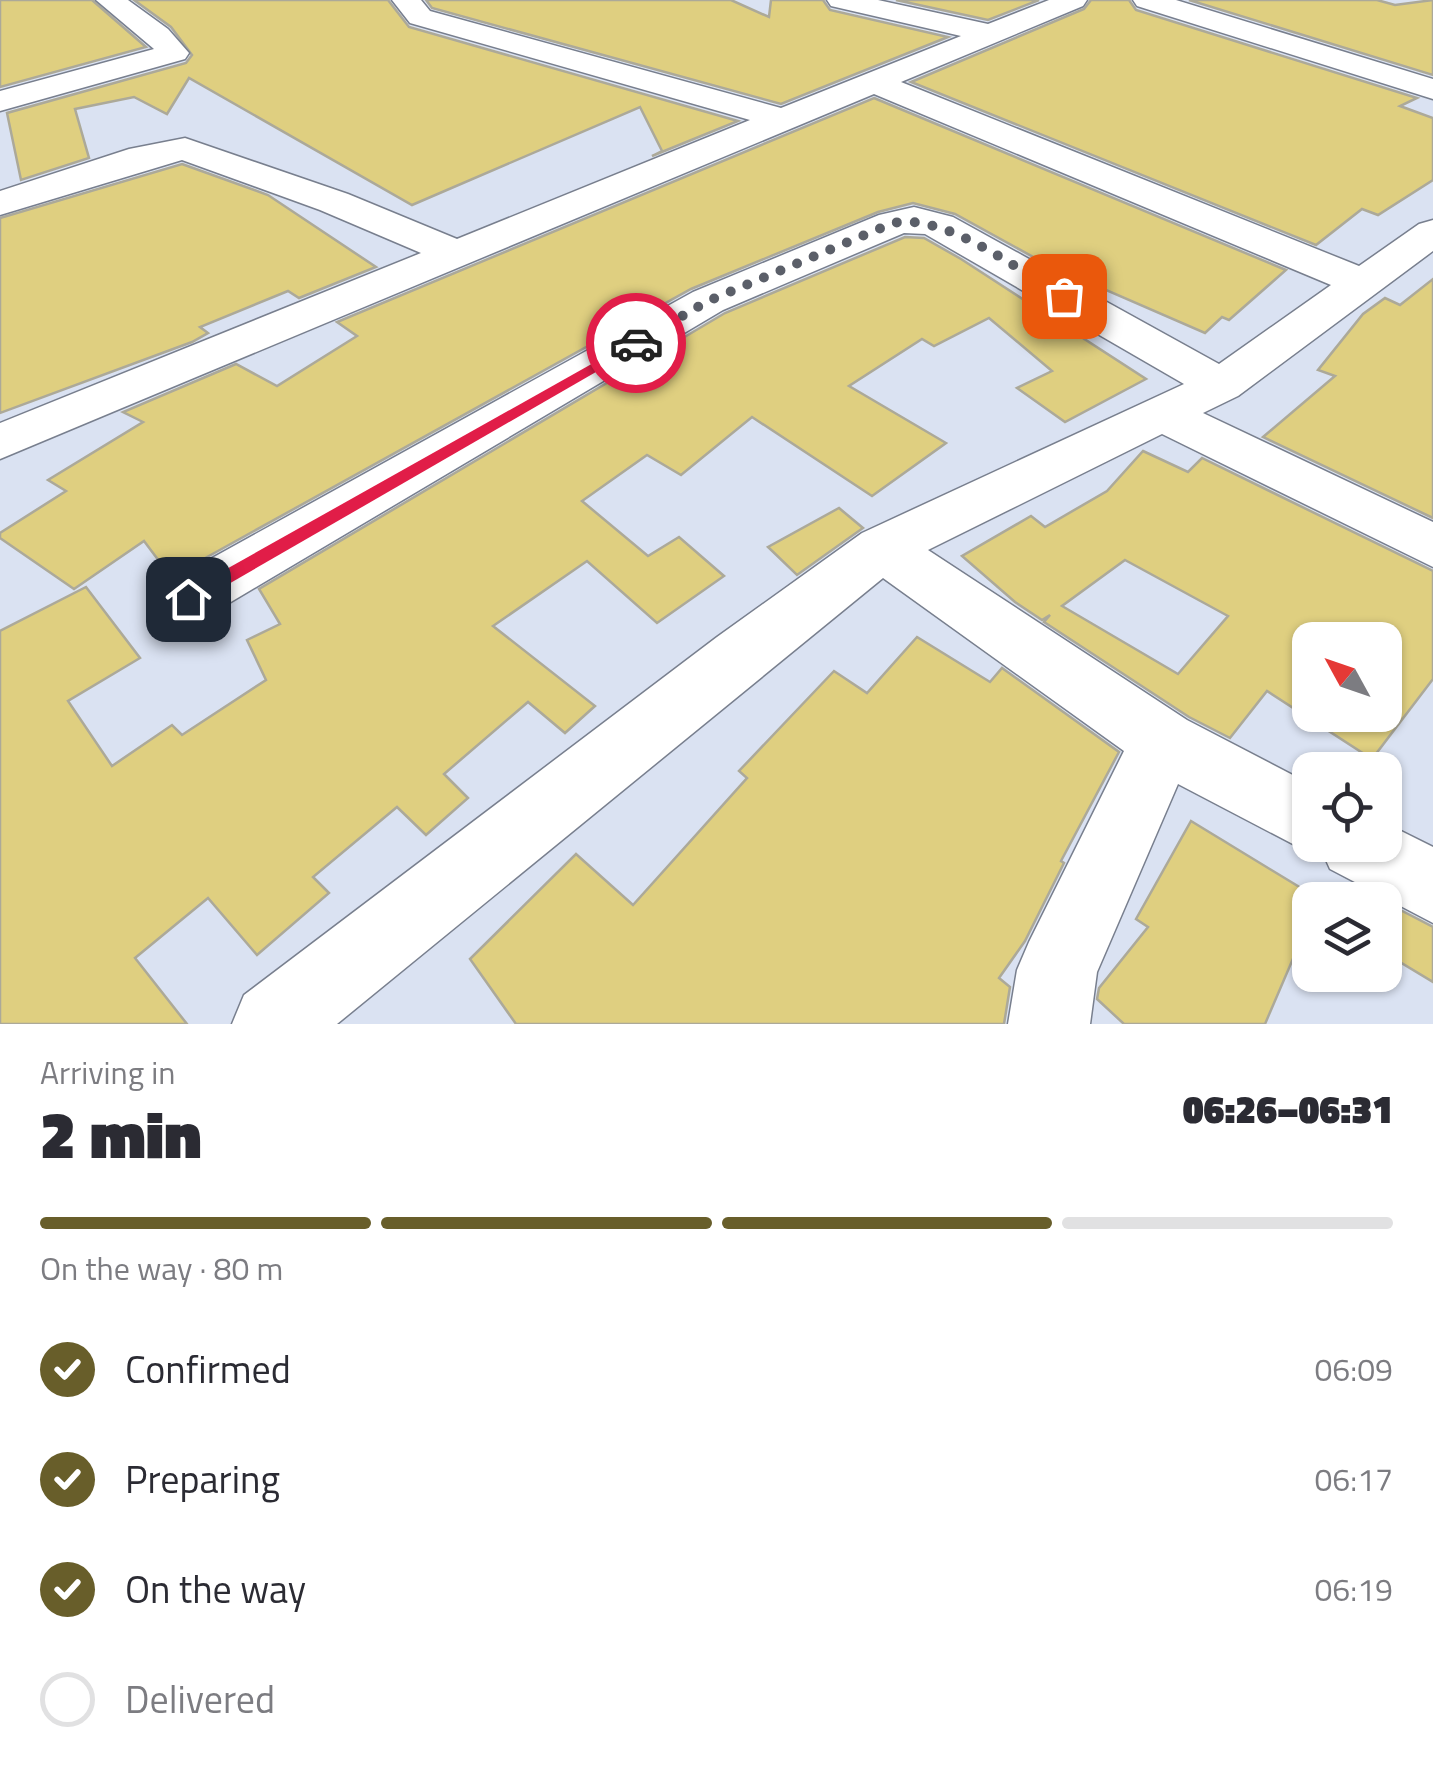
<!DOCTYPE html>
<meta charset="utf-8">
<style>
body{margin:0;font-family:"Titillium Web",sans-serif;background:#f7f7f7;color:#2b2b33;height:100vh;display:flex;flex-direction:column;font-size:38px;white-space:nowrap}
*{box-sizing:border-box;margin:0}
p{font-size:32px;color:#7c7c81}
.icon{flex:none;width:55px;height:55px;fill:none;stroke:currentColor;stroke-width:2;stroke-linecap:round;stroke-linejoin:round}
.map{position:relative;height:1024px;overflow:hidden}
.details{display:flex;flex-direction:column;background:#fff;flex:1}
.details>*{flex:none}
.needle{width:65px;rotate:310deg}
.buttons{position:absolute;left:1292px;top:622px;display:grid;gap:20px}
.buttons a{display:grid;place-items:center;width:110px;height:110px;border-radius:20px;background:#fff;box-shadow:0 2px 8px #0004;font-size:50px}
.pin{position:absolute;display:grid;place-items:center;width:85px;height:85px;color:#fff;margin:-42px;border-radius:20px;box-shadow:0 5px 15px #0006}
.courier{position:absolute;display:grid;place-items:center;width:100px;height:100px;margin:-50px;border:8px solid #e11d48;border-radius:50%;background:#fff;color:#222;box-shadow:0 2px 12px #0007}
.headline em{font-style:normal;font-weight:800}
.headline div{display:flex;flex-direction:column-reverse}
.headline{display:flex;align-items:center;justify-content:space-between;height:170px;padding:0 40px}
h1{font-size:65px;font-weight:800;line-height:75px}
.bar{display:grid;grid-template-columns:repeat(4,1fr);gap:15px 10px;align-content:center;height:120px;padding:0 40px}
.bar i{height:12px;border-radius:8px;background:#e1e1e2}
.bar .selected{background:#685e2a}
.bar p{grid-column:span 4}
ol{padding:0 40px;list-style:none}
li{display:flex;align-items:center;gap:30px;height:110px}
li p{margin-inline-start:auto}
li .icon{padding:10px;border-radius:50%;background:#685e2a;color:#fff;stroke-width:4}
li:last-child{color:#7c7c81}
li i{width:55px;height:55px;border:5px solid #e1e1e2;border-radius:50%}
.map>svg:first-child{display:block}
</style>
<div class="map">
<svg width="1433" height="1024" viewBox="0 0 1433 1024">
<rect width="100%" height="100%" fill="#dae2f2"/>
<!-- building -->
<g fill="#dfcf80" stroke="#aca999" stroke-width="2.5" fill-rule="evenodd">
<path d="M0,0H92L146,47L0,87Z"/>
<path d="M134,0H388L409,27L738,121L652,156L662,151L640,107L412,205L189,78L167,114L134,97L75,109L89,158L21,180L7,113L186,63L192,55L171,27Z"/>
<path d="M426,0H731L769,17L771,0H823L830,10L948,37L781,104L432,8Z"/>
<path d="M896,0H1039L988,20Z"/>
<path d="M1091,0H1129L1136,10L1417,98L1400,106L1433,118V180L1378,215L1362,209L1316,245L911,82L1084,9Z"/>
<path d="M1189,0H1377L1395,5L1433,0V75Z"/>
<path d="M874,98L1286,270L1229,320L1222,317L1205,333L1046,264L955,214L913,203L878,212L691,289L171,577L144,541L74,589L0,538V533L66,491L48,480L143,422L123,412L236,364L277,386L357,336L337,322Z"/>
<path d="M182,164L268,195L376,267L299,298L288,291L200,327L208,333L192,342L0,413V218Z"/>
<path d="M905,237L924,238L961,259L1146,379L1065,422L1017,388L1052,371L989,318L934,346L922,339L849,386L946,443L872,496L752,417L681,475L647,455L582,501L648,556L679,537L724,576L657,623L587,561L493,626L595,706L565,733L528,702L444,774L468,798L426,835L397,807L313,877L329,893L257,955L208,898L135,958L187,1024H0V631L86,587L140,658L68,701L112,766L172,725L182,735L266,680L247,640L280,624L259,589L725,313Z"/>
<path d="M1433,279V518L1263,437L1335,376L1318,370L1363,314L1385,298L1400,305Z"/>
<path d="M1143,451L1188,472L1202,458L1433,571V679L1372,759L1267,691L1230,738L1189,717L1044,622L1050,615L1042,620L1015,602L962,556L1031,516L1045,527L1107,491ZM1125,560L1228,616L1178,674L1062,606ZM1310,640H1385V715H1310Z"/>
<path d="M839,508L863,528L797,575L768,547Z"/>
<path d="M917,637L990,682L1002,668L1119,752L1061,861L1064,863L1025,941L999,978L1010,987L1004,1024H516L470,959L576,854L633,905L747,778L739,771L834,671L867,693Z"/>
<path d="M1191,821L1319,899L1310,900V919L1265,1024H1124L1097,999L1099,988L1148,927L1136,919Z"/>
<path d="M1385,902L1433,927V982L1385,953Z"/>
</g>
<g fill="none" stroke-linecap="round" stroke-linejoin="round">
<!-- minor casing -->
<g stroke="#787f8e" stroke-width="3">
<g id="minor">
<path d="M96,0H128L168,29L189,53L185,59L0,111V91L154,49Z"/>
<path d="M392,0H421L430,11L781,108L961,36L831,6L827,0H878L988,24L1049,0H1087L1083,6L901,82L1359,266L1419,224L1433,220V251L1238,396L1203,413L1433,522V567L1162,434L928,550L1187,720L1310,784V845H1385V823L1433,847V923L1330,869L1321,849L1310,853L1178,784L1097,972L1090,1024H1008L1017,970L1029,942L1124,751L883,578L337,1024H232L244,995L717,637L862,533L1184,384L925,234L904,233L723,310L209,615L188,622L167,615L158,599L167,583L693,292L879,215L914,207L953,217L1219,364L1331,285L874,94L0,459V423L421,253L320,210L182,160L0,215V191L129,149L185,138L348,194L457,239L750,120L410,23Z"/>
<path d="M1133,0H1176L1433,79V99L1137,6Z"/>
</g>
</g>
<!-- minor -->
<use href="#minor" fill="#fff" fill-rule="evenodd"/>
</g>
<!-- route -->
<path fill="#e11d48" d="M636,339L641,346L194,604H182V594Z"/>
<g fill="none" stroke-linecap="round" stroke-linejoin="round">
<!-- done -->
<path stroke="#5b5f69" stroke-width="10" stroke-dasharray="0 18" d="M636,343L708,301L893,223C946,213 1017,270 1064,296"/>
</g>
</svg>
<div class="buttons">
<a><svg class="needle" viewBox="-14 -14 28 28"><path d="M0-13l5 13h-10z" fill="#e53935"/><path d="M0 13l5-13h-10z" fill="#7c7c81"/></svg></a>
<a><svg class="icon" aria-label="locate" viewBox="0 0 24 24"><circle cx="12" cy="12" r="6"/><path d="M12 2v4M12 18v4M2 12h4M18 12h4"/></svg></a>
<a><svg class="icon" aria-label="layers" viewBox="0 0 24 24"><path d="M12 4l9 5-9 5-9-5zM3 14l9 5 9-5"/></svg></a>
</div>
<div class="pin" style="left:1064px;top:296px;background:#ea580c"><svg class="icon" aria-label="bag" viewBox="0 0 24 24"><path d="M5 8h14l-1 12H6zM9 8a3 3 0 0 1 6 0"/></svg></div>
<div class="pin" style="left:188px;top:599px;background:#1f2937"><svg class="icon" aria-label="home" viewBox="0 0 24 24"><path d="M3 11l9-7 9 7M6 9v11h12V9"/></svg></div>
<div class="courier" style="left:636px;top:343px"><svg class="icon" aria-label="car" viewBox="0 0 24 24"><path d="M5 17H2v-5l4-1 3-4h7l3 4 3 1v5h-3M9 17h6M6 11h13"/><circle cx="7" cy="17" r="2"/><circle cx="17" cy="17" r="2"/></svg></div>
</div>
<section class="details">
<div class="headline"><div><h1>2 min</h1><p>Arriving in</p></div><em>06:26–06:31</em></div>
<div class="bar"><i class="selected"></i><i class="selected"></i><i class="selected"></i><i></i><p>On the way · 80 m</p></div>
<ol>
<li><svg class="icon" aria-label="check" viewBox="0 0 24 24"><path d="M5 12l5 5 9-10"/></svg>Confirmed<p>06:09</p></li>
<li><svg class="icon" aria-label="check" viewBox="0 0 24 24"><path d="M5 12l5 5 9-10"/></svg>Preparing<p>06:17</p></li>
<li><svg class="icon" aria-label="check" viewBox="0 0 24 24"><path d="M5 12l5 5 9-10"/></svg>On the way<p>06:19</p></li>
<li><i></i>Delivered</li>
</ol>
</section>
